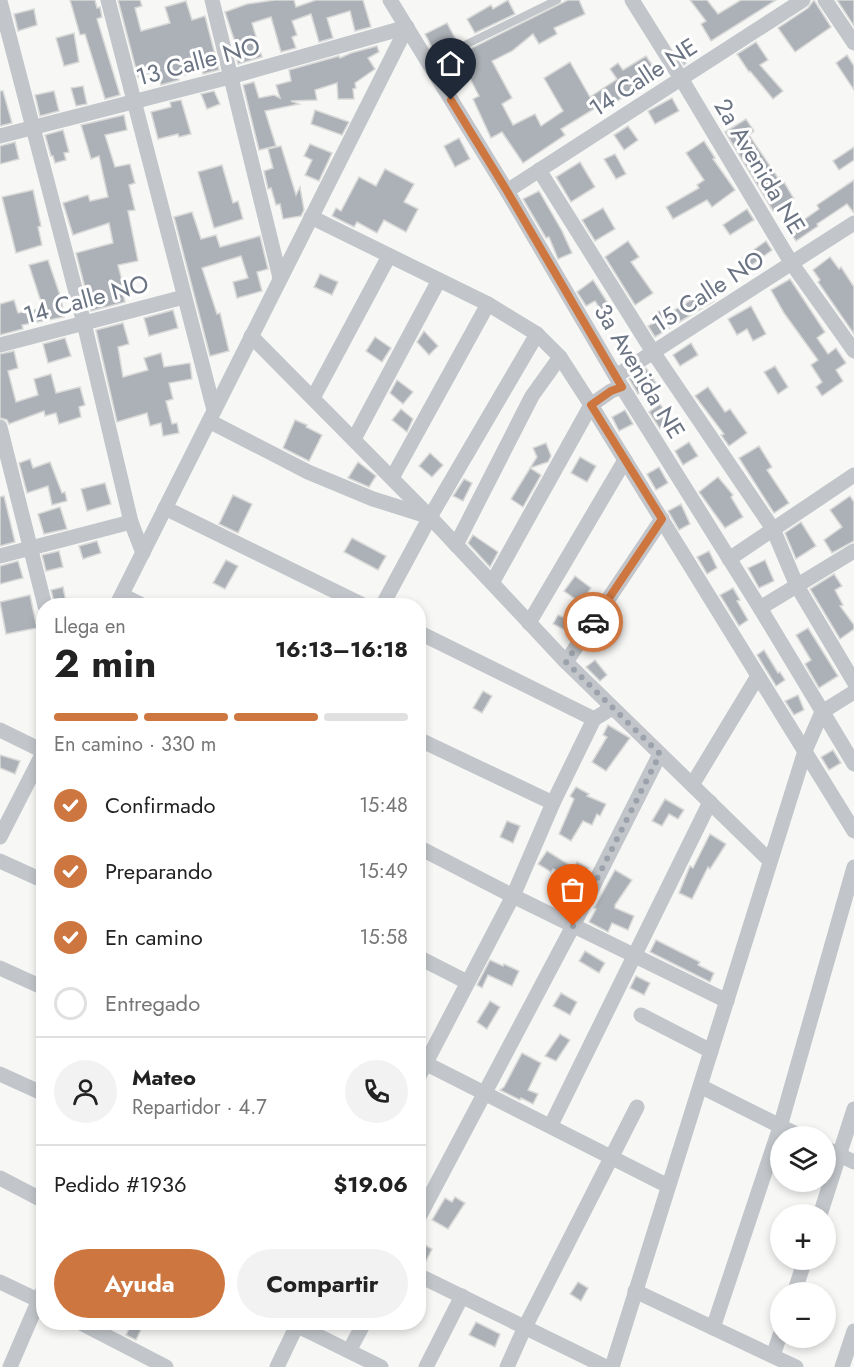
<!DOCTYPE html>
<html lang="es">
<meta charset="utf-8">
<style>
body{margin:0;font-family:Jost,sans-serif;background:#f2f2f2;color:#222;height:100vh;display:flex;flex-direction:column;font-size:22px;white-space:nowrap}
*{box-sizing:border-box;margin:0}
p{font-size:20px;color:#767676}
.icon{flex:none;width:33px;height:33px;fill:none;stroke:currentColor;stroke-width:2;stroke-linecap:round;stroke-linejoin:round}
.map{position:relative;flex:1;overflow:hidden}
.sheet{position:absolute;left:36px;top:598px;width:390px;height:732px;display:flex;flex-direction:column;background:#fff;border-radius:24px;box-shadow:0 3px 9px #0003}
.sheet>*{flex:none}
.fabs{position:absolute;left:770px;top:1126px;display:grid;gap:12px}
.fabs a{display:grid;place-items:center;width:66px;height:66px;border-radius:50%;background:#fff;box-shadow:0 3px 9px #0003;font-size:30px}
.pin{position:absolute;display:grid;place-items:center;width:51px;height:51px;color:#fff;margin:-62px -26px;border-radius:50% 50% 50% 0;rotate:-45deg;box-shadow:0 0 6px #0007}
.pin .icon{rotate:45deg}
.courier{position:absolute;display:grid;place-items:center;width:60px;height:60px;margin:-30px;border:4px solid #ce763f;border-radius:50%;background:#fff;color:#222;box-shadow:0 2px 8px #0007}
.headline em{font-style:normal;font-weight:700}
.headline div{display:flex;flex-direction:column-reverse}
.headline{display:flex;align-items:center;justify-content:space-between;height:102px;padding:0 18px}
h1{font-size:39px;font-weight:700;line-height:45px}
.bar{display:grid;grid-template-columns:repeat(4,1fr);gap:9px 6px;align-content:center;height:72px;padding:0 18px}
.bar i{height:8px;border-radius:4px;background:#e0e0e0}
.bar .selected{background:#ce763f}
.bar p{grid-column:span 4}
.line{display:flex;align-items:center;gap:15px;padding:0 18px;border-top:2px solid #e0e0e0}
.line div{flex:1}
.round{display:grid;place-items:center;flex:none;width:63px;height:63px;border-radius:32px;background:#f2f2f2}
ol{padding:0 18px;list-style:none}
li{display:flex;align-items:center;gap:18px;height:66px}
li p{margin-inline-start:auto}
li .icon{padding:6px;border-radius:50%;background:#ce763f;color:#fff;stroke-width:4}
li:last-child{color:#767676}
li i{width:33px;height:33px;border:3px solid #e0e0e0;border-radius:50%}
.button{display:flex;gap:12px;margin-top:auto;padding:12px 18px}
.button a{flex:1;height:69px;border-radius:36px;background:#ce763f;color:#fff;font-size:24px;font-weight:700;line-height:69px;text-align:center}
.button a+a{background:#f2f2f2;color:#222}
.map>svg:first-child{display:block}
</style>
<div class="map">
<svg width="854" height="1367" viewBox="0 0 854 1367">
<rect width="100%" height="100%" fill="#f7f8f6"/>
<!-- building -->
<g fill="#acb1b7" stroke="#d9d9d8" stroke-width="1.5">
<path d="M70,0H95L97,8L100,7L102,17L97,19L120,95L105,99L85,34L80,35Z"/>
<path d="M118,0H140L142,6L135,8L141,31L170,23L165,7L186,1L192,20L205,16L219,70L203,74L202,70L178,77L179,80L161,85L157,71L138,77Z"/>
<path d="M275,0H294L296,7L316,0H363L371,27L355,31L350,11L327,18L333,38L319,42L311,14L292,21L297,35L292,37L296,48L281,52L271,17L252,23L262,57L238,64L233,43L235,42L225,12L247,4Z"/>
<path d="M508,0L515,14L475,33L467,19L491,5L493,9Z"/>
<path d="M568,0H579L585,14L554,28L557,34L539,44L533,34L512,51L492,61L512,98L502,104L513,125L535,114L541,126L563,111L544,78L570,62L590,97L617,79L610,69L618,63L623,70L646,56L659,75L636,90L638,92L630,98L628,94L605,109L602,104L561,129L565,135L523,163L502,132L491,138L473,99L479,96L466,71L450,79L440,64Z"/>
<path d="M690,0H707L718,14L741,0H776L711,41L701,24L706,21Z"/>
<path d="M814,0L831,27L795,52L778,28L808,8Z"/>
<path d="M837,0H854V26Z"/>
<path d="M34,9L37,25L18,31L14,14Z"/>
<path d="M447,23L457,42L435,53L425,34Z"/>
<path d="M74,33L79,62L64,66L56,38Z"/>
<path d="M686,41L696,54L684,65L675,51Z"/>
<path d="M756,42L768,60L760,65L783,91L773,99L750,71L749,72L737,54Z"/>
<path d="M377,46L379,52L368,58L375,69L355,83L356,88L353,89L354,99H338L337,83L315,90L317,100L291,101L299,104L265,111L276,146L259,150L243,85L254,82L259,98L274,95L280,98L276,85L291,81L289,70L339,56L340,58L351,53Z"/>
<path d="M847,55L854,66V90L836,63Z"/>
<path d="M83,86L87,104L76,106L71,88Z"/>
<path d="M0,91H3L12,123L0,126Z"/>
<path d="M54,91L59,111L40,116L35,95Z"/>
<path d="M214,91L220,104L207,109L201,94Z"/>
<path d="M672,98L679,111L655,124L648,111Z"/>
<path d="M181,100L191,134L179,137L178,134L158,139L151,112L171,107L170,102Z"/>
<path d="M315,110L349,122L342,135L311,124Z"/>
<path d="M124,115L127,130L105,135L115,167L130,164L135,183L129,185L135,210L128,211L138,261L118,265L124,288L122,289L125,302L91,311L76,253L113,243L109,223L73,235L63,203L88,195L90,201L108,197L99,156L91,159L81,125Z"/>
<path d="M746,119L754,131L749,135L778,178L781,177L794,199L773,211L725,132Z"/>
<path d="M628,126L638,140L624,150L614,135Z"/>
<path d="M63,130L69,152L64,153L66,160L55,163L53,156H51L45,135Z"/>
<path d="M459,138L470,159L455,167L444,146Z"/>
<path d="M704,141L715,158L713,159L735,190L712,207L707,200L673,219L666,207L699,188L697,185L704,180L686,153Z"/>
<path d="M15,142L19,159L0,164V146Z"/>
<path d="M310,144L332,153L319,181L305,175L312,160L304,156Z"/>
<path d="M281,146L296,195L300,187L304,210L301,216L283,219L280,204L276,205L271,188L268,189L264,171L273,168L268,149Z"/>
<path d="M854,147V160L839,170L833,161Z"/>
<path d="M615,154L626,174L616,179L604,159Z"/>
<path d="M580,162L595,187L571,202L556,177Z"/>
<path d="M222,165L233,203L238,201L243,219L214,228L198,172Z"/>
<path d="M385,169L414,184L404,202L418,209L406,232L384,220L377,233L357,222L354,227L332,216L336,208L341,211L359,177L376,186Z"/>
<path d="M854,180V213L847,204L817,224L818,226L796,241L786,226L799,217L802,221L819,209L817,205Z"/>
<path d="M33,190L41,226L38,227L42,245L16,253L2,197Z"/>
<path d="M539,191L562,231L572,253L558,259L549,237L546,238L523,199Z"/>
<path d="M603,208L615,229L595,241L582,220Z"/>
<path d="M747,209L754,220L730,235L723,225Z"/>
<path d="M192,212L201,239L216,235L220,247L260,236L268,269L257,272L262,291L237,298L233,282L248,278L241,256L202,268L217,314L220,313L229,351L210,356L174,217Z"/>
<path d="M628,241L639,257L631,262L653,293L635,305L605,257Z"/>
<path d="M766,241L772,250L748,268L741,259Z"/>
<path d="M830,257L839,269L841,267L854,287V334L818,282L820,280L813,270Z"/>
<path d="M48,260L61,298L64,317L22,325L23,329L0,335V304L14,300L18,313L43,308L29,265Z"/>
<path d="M320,274L338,282L332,295L314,287Z"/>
<path d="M790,279L825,332L817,338L828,354L836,348L846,363L836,370L843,381L822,396L816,387L822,382L811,365L818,360L784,313L771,290Z"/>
<path d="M593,280L613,311L605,316L595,301L586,306L577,292Z"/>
<path d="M707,290L714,301L655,337L648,326L657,321L653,314L661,310L665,316Z"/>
<path d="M751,306L766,334L753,341L747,329L737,335L728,319Z"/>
<path d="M173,310L178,328L149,336L144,318Z"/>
<path d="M123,323L129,344L118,347L123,377L148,370L144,358L161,353L164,367L190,363L192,379L169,383L173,399L166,401L172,424L177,423L179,433L163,436L161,423L150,426L147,413L117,422L96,330Z"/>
<path d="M424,331L438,346L429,355L417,342Z"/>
<path d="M375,337L391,348L382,362L366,351Z"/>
<path d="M65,338L71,356L48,363L43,344Z"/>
<path d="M691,343L698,355L680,366L673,355Z"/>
<path d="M14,351L18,368L8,371L16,402L38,395L34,379L51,374L56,393L80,387L85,405L79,407L81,417L59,424L56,413L45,416L44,411L9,424L7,420L0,418V354Z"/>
<path d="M775,366L788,387L778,394L764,372Z"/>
<path d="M646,368L656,383L638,394L629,379Z"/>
<path d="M397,380L413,392L403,404L390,393Z"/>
<path d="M708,387L725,412L730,409L747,433L729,446L721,435L724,434L695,396Z"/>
<path d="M660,404L672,422L660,429L649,412Z"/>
<path d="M401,409L413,419L407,432L392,420Z"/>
<path d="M625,410L633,424L619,431L612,417Z"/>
<path d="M295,420L307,425L306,427L322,435L309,461L283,448Z"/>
<path d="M689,442L698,456L683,465L675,451Z"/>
<path d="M546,443L551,456L548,462L530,468L541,475L523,507L511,499L537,457L533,448Z"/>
<path d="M759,446L772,467L767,470L789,503L774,513L739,458Z"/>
<path d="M430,453L443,465L432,477L419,466Z"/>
<path d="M580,457L596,466L587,482L571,473Z"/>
<path d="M30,459L33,468L50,462L62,493L65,492L67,501L52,505L48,486L27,493L19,463Z"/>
<path d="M358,462L376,476L369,487L348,478Z"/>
<path d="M659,467L668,483L656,490L647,474Z"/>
<path d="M718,477L733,495L731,497L743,517L725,528L699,492Z"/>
<path d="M464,479L472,483L463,501L453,496Z"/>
<path d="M105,483L111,504L87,511L81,489Z"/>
<path d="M233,495L252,504L238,533L219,524Z"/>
<path d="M4,496L15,542L0,546V497Z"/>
<path d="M850,496L854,502V541L832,553L824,540L842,527L830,510Z"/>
<path d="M681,504L690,524L679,530L668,511Z"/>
<path d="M60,507L67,529L44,534L38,514Z"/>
<path d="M801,522L816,546L796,559L785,533Z"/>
<path d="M473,535L498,552L490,567L468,543Z"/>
<path d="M352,538L386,556L378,570L344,552Z"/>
<path d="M97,541L101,553L83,559L79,546Z"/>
<path d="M59,551L63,567L46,571L42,555Z"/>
<path d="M709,551L717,568L707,574L697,557Z"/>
<path d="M226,560L238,566L225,589L213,583Z"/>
<path d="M765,560L774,581L759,588L748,568Z"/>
<path d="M18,561L23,578L0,584V566Z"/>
<path d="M834,574L842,586L835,590L843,605L840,606L854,625V629L840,639L810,589Z"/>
<path d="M575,576L591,588L581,603L564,591Z"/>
<path d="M63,587L66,602L55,605L51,590Z"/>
<path d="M733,588L740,600L737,601L748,620L739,626L720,595Z"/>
<path d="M30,595L37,628L6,634L0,602Z"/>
<path d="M558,615L574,622L569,632L553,624Z"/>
<path d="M808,628L838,676L819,688L805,664L811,660L796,635Z"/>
<path d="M764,650L778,673L780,672L785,680L776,686L757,655Z"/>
<path d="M595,660L607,675L600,681L586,667Z"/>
<path d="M483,691L492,696L482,713L473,708Z"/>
<path d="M798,695L804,710L794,715L785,701Z"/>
<path d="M608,725L630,738L606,771L592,762L607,737L603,735Z"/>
<path d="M833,750L841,763L829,770L821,757Z"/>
<path d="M0,755L20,761L15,774L0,768Z"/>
<path d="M576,787L589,794L587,796L606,804L600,816L597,814L592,825L583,821L571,841L559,834L574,799L570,796Z"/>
<path d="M665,799L684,810L678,819L669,814L662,826L652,821Z"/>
<path d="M507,821L520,826L513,843L500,837Z"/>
<path d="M710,834L726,844L710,869L708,867L692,899L679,893L690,866L693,868Z"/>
<path d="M547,851L574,868L577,862L588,868L580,882L553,869L551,872L538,864Z"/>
<path d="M615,870L632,880L615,905V908L634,916L628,930L612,923L608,932L589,922L596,909L594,908Z"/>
<path d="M656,940L700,962L698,965L714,973L710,982L650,952Z"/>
<path d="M585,951L605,963L599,973L579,961Z"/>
<path d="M490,960L503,966L504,964L519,971L512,986L488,975L482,988L477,985Z"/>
<path d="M636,976L650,983L644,995L630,988Z"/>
<path d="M561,993L577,1002L570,1015L553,1006Z"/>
<path d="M490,1001L500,1007L487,1029L477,1022Z"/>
<path d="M560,1034L570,1040L556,1061L545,1056Z"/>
<path d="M522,1053L541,1063L528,1090L538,1094L533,1104L521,1098L520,1100L500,1090L504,1087Z"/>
<path d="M455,1197L465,1203L448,1229L432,1220L445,1198L452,1202Z"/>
<path d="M418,1241L432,1249L423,1267L418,1265Z"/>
<path d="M578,1282L588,1288L581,1301L570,1294Z"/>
<path d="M476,1322L500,1334L495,1347L469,1335Z"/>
<path d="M132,1323H144L136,1340L126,1335Z"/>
</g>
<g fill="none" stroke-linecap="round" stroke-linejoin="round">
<!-- service -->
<path stroke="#c2c5c9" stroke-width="8" d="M428,63L557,0"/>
<!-- minor -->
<g stroke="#c2c5c9" stroke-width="15">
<path d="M108,0L214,410"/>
<path d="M212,0L280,278"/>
<path d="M390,0L507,191L622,387L760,608L854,764"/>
<path d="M632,0L682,80L792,264L854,351"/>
<path d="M825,0L854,43"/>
<path d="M0,1L84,323L131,522L143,553"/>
<path d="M0,136L230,77L407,27"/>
<path d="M539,170L653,352L773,529L797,586L854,682"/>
<path d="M507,191L803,0"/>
<path d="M311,217L488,304L537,334L560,357L591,405L854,831"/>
<path d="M251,336L430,517L566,662L770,861"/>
<path d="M0,345L184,297"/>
<path d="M616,376L854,223"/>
<path d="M313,398L389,256"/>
<path d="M209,421L308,472L373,499L427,516"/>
<path d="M0,427L45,606"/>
<path d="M354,439L439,280"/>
<path d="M392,478L488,304"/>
<path d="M165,508L365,606"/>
<path d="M456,545L532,396L560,357"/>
<path d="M0,556L131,522"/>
<path d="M729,559L854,475"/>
<path d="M492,583L591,405L611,391L622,387"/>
<path d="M122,595L144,606"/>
<path d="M116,606L407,27"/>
<path d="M382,606L430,517L537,334"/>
<path d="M760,608L854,551"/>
<path d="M529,623L625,460"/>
<path d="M418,632L594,719"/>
<path d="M566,662L662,519"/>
<path d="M0,730L43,751"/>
<path d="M418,739L553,803"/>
<path d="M692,785L758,676"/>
<path d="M0,837L44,751"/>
<path d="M418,847L513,896L727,1001"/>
<path d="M0,861L44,881"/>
<path d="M418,957L467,982"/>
<path d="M0,968L44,988"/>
<path d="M641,1015L711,1051"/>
<path d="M419,1060L668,1186"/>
<path d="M0,1074L44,1094"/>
<path d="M418,1078L513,896L553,803L594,719L612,708"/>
<path d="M700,1086L802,1137"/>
<path d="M551,1125L710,802"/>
<path d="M825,1148L854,1162"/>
<path d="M0,1178L44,1201"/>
<path d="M820,1215L854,1109"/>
<path d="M418,1219L573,926L660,754"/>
<path d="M418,1275L606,1367"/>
<path d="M0,1282L44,1303"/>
<path d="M635,1291L796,1367"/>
<path d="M794,1293L805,1260"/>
<path d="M81,1323L166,1367"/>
<path d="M292,1323L381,1367"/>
<path d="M713,1328L780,1127L854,867"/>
<path d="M349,1351L364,1323"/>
<path d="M773,1356L780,1335"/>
<path d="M10,1367L44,1288"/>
<path d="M277,1367L298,1323"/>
<path d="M426,1367L462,1296"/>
<path d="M507,1367L525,1327L637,1107"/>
<path d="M612,1367L805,751L822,712L854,692"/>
<path d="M842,1367L854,1331"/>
</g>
</g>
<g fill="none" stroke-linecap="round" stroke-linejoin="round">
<!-- done -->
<path stroke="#9ca2ab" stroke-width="6" stroke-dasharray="0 10.8" d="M573,926L660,754L566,662L593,622"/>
<!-- route -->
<path stroke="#ce763f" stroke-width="8" d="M451,100L507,191L622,387L611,391L591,405L662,519L593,622"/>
</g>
<g text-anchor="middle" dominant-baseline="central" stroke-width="6" stroke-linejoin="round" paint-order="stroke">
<!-- street labels -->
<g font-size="24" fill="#6b7483" stroke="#fff">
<text transform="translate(198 61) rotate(-15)">13 Calle NO</text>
<text transform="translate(643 77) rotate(-33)">14 Calle NE</text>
<text transform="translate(760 166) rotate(59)">2a Avenida NE</text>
<text transform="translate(708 291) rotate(-33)">15 Calle NO</text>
<text transform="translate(86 299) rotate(-15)">14 Calle NO</text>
<text transform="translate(640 371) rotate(59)">3a Avenida NE</text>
</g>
</g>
</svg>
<div class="fabs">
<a><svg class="icon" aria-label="layers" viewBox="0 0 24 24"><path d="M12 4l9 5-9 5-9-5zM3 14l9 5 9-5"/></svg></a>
<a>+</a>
<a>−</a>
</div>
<div class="pin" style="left:573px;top:926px;background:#ea580c"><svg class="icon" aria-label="bag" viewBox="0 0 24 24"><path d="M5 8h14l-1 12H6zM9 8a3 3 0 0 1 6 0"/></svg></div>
<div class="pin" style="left:451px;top:100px;background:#1f2937"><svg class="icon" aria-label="home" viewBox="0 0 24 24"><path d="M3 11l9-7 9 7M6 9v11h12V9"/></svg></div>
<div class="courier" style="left:593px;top:622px"><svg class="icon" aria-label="car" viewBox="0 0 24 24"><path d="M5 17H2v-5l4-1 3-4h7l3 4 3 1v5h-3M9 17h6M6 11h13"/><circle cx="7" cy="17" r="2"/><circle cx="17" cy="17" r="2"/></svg></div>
<section class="sheet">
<div class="headline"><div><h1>2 min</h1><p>Llega en</p></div><em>16:13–16:18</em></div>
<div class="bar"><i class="selected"></i><i class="selected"></i><i class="selected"></i><i></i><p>En camino · 330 m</p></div>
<ol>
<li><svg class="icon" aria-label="check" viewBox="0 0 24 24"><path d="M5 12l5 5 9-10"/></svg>Confirmado<p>15:48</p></li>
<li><svg class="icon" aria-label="check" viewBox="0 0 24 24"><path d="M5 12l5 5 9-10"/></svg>Preparando<p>15:49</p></li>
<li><svg class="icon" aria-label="check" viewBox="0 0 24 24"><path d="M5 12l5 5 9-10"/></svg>En camino<p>15:58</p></li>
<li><i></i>Entregado</li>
</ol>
<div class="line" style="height:108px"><a class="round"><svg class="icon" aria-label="person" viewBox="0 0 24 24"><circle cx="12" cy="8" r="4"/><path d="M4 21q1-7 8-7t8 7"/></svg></a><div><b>Mateo</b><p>Repartidor · 4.7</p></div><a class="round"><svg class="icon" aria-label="phone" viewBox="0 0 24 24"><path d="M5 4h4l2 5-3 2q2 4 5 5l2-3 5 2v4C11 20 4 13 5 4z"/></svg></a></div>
<div class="line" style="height:78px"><div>Pedido #1936</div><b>$19.06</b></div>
<div class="button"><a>Ayuda</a><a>Compartir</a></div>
</section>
</div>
